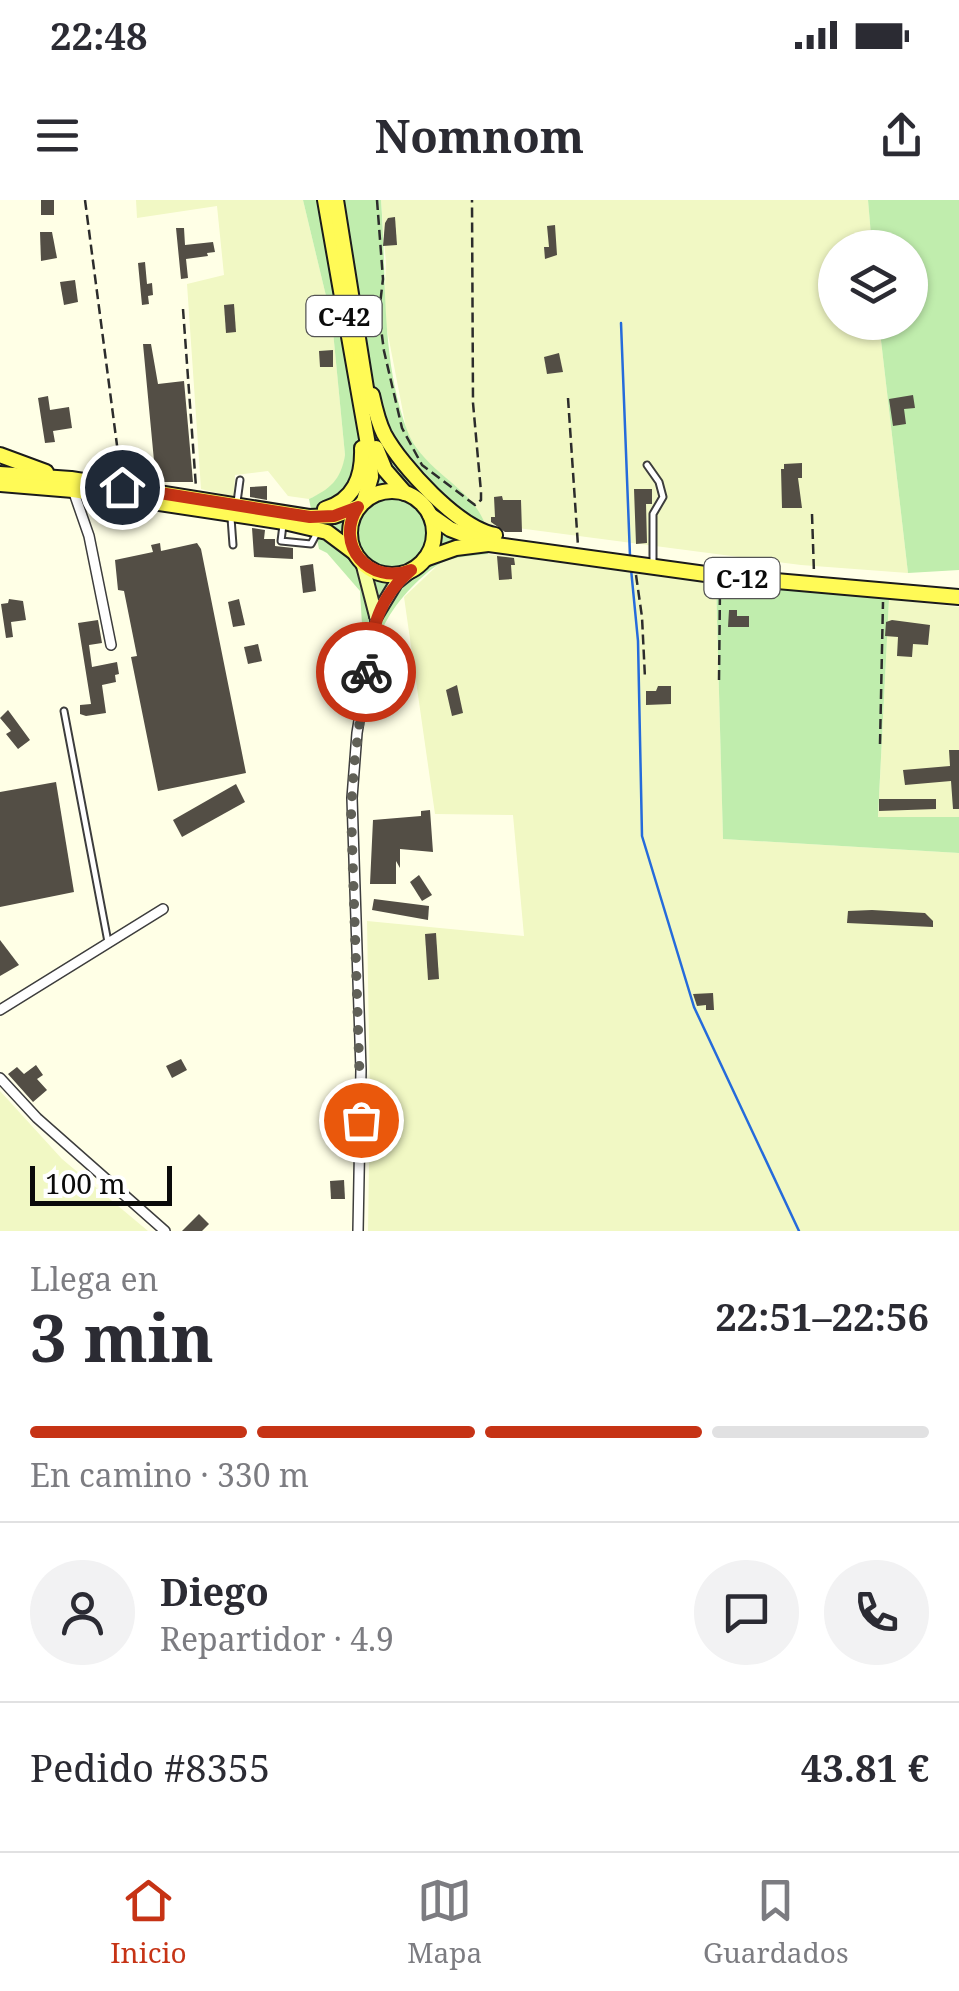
<!DOCTYPE html>
<html lang="es">
<meta charset="utf-8">
<style>
body{margin:0;font-family:"Noto Serif",serif;background:#f2f2f3;color:#2b2b33;height:100vh;display:flex;flex-direction:column;font-size:38px;white-space:nowrap}
*{box-sizing:border-box;margin:0}
p{font-size:32px;color:#7c7c81}
.icon{flex:none;width:55px;height:55px;fill:none;stroke:currentColor;stroke-width:2;stroke-linecap:round;stroke-linejoin:round}
.map{position:relative;height:1031px;overflow:hidden}
.details{display:flex;flex-direction:column;background:#fff;flex:1}
.details>*{flex:none}
.buttons{position:absolute;left:818px;top:30px;display:grid;gap:20px}
.buttons a{display:grid;place-items:center;width:110px;height:110px;border-radius:50%;background:#fff;box-shadow:0 2px 8px #0004;font-size:50px}
.scale{position:absolute;left:30px;bottom:25px;width:142px;box-sizing:border-box;padding-left:10px;border:5px solid #0a0a0a;border-top:0;font-size:28px;line-height:35px;white-space:nowrap;color:#0a0a0a;-webkit-text-stroke:8px #fff;paint-order:stroke}
.pin{position:absolute;display:grid;place-items:center;width:85px;height:85px;color:#fff;margin:-42px;border:5px solid #fff;border-radius:50%;box-shadow:0 2px 10px #0007}
.courier{position:absolute;display:grid;place-items:center;width:100px;height:100px;margin:-50px;border:8px solid #c63315;border-radius:50%;background:#fff;color:#222;box-shadow:0 2px 12px #0007}
.headline em{font-style:normal;font-weight:700}
.headline div{display:flex;flex-direction:column-reverse}
.headline{display:flex;align-items:center;justify-content:space-between;height:170px;padding:0 30px}
h1{font-size:65px;font-weight:700;line-height:75px}
.bar{display:grid;grid-template-columns:repeat(4,1fr);gap:15px 10px;align-content:center;height:120px;padding:0 30px}
.bar i{height:12px;border-radius:8px;background:#e1e1e2}
.bar .current{background:#c63315}
.bar p{grid-column:span 4}
.line{display:flex;align-items:center;gap:25px;padding:0 30px;border-top:2px solid #e1e1e2}
.line div{flex:1}
.round{display:grid;place-items:center;flex:none;width:105px;height:105px;border-radius:52px;background:#f2f2f3}
.status{display:flex;justify-content:space-between;align-items:center;height:70px;padding:0 50px;background:#fff;direction:ltr}
.status svg{height:28px;fill:currentColor}
header{display:flex;justify-content:space-between;align-items:center;height:130px;padding:0 30px;background:#fff;font-size:45px;font-weight:700}
.dock{display:flex;justify-content:space-around;align-items:center;height:140px;border-top:2px solid #e1e1e2;background:#fff;font-size:28px;color:#7c7c81}
.dock a{display:grid;justify-items:center;gap:5px}
.dock .current{color:#c63315}
.map>svg:first-child{display:block}
</style>
<div class="status"><b>22:48</b><svg viewBox="0 0 49 12"><path d="M0 12V9h3v3zM5 12V6h3v6zM10 12V3h3v9zM15 12V0h3v12zM26 1h20v11H26zM47 4h2v5h-2z"/></svg></div>
<header><svg class="icon" aria-label="menu" viewBox="0 0 24 24"><path d="M4 6h16M4 12h16M4 18h16"/></svg>Nomnom<svg class="icon" aria-label="share" viewBox="0 0 24 24"><path d="M12 15V3M7 8l5-5 5 5M5 13v7h14v-7"/></svg></header>
<div class="map">
<svg width="959" height="1031" viewBox="0 0 959 1031">
<rect width="100%" height="100%" fill="#ffffe6"/>
<!-- farmland -->
<g fill="#f1f8c4">
<path d="M136,0H303L332,121L345,255L343,269L330,289L309,299L288,296L268,271L235,275L234,297L201,289L187,84L224,75L217,6L137,18Z"/>
<path d="M381,0H868L872,47L835,48V122L879,123L908,373L801,365L486,324L466,298L426,263L407,233L384,114L386,63Z"/>
<path d="M488,354L716,381L723,639L959,653V1031H368L370,897L367,721L524,736L513,615L435,614L404,397L439,364L459,356Z"/>
<path d="M889,399L959,407V617L878,618Z"/>
<path d="M0,891L62,959L148,1031H0Z"/>
</g>
<!-- green -->
<g fill="#c0edad">
<path d="M303,0H381C387,77 380,156 407,230C422,271 471,286 485,324C489,332 487,345 488,354C472,356 456,356 441,363C419,376 393,405 383,428L362,425L360,391L327,353L319,349L309,299C330,289 341,280 345,255L332,121Z"/>
<path d="M868,0H959V370L908,373L879,123L910,122V48L872,47Z"/>
<path d="M716,381L889,399L878,617H959V653L723,639Z"/>
</g>
<g fill="none" stroke-linecap="round" stroke-linejoin="round">
<!-- stream -->
<g stroke="#256bdb" stroke-width="2.5">
<path d="M621,123L630,356"/>
<path d="M631,369L638,441L642,636L694,807L799,1031"/>
</g>
</g>
<!-- building -->
<g fill="#534e45">
<rect x="41" y="0" width="13" height="15"/>
<path d="M395,17L397,45L383,46L385,23L388,18Z"/>
<path d="M555,25L557,55L545,59L544,47H549L547,26Z"/>
<path d="M176,28H184L185,45L213,42L215,52L207,53L208,56L186,59L188,78L181,79Z"/>
<path d="M40,32H52L57,58L41,61Z"/>
<path d="M145,62L147,84L152,83L153,95L148,96L149,104L142,105L138,63Z"/>
<path d="M75,80L78,102L64,105L60,82Z"/>
<path d="M234,104L236,132L226,133L224,105Z"/>
<path d="M143,144H151L158,184L184,181L193,282H156Z"/>
<path d="M333,150V167H320L319,151Z"/>
<path d="M559,153L563,172L547,174L544,157Z"/>
<path d="M913,195L915,208L904,209L906,224L893,226L889,199Z"/>
<path d="M48,196L50,210L69,207L72,228L53,231L55,242L45,243L38,198Z"/>
<path d="M802,263V278H798L802,308H782L781,269H784V264Z"/>
<path d="M267,286V300L250,297V287Z"/>
<path d="M634,289H652V304H646L647,343L636,344Z"/>
<path d="M502,296L503,300H521L522,332H505L491,322V317H495L494,297Z"/>
<path d="M252,328L265,330L264,339H275V346L293,348V359L254,357Z"/>
<path d="M160,343L161,351L197,343L201,349L246,573L158,591L131,457L137,456L124,391L118,390L115,360L153,352L151,345Z"/>
<path d="M497,356L514,358L515,365H511L512,379L499,380Z"/>
<path d="M313,364L316,391L303,393L300,366Z"/>
<path d="M9,399L23,401L26,420L11,422L13,437L6,438L1,404L8,403Z"/>
<path d="M239,399L245,425L233,427L228,402Z"/>
<path d="M729,410H737V416H749V427H728Z"/>
<path d="M98,420L102,443L89,445L92,467L117,462L119,474L115,475L116,482L102,485L106,513L86,516L80,514V505L91,504L78,423Z"/>
<path d="M892,420L930,425L928,445L913,444L912,457L897,456L898,437L885,436L886,422Z"/>
<path d="M258,444L262,461L248,464L244,447Z"/>
<path d="M457,485L463,513L452,516L446,490Z"/>
<path d="M658,486H671V504L646,505V491H656Z"/>
<path d="M8,510L30,540L18,549L6,534L11,531L0,518Z"/>
<path d="M949,550H959V609H953L951,581L905,585L903,570L950,566Z"/>
<path d="M56,582L74,692L0,707V592Z"/>
<path d="M236,584L245,602L182,637L173,620Z"/>
<path d="M879,599H936V609L879,611Z"/>
<path d="M430,610L433,652L400,649V668L396,661V684H370L373,620L421,616V611Z"/>
<path d="M419,675L432,695L422,701L410,682Z"/>
<path d="M374,699L429,706L428,720L372,710Z"/>
<path d="M872,710L925,713L933,721V727L847,723L848,711Z"/>
<path d="M436,733L439,779L428,780L425,734Z"/>
<path d="M0,740L19,765L0,776Z"/>
<path d="M713,793L714,810H706V805L697,806L693,794Z"/>
<path d="M181,859L187,870L172,878L166,866Z"/>
<path d="M36,865L43,875L37,879L47,890L33,902L8,874L17,867L24,874Z"/>
<path d="M344,980L345,999H331L330,981Z"/>
<path d="M199,1014L209,1024L202,1031H182Z"/>
</g>
<g fill="none" stroke-linecap="round" stroke-linejoin="round">
<!-- lane casing -->
<g stroke="#3d3d3d" stroke-width="9">
<g id="lane">
<path d="M647,265L659,282L663,297L653,314V366"/>
<path d="M237,302L240,280"/>
<path d="M231,318L233,345"/>
<path d="M283,325L281,341L311,344L317,333"/>
<path d="M64,511L108,742"/>
</g>
</g>
<!-- street casing -->
<g stroke="#3d3d3d" stroke-width="12">
<g id="street">
<path d="M73,290L89,336L111,445"/>
<path d="M0,810L163,709"/>
<path d="M0,878L37,918L165,1031"/>
<path d="M358,1031L361,870L352,598L357,533L376,416"/>
</g>
</g>
<!-- secondary casing -->
<g stroke="#2c2c2c" stroke-width="16">
<g id="secondary">
<path d="M362,362L376,416"/>
<path d="M376,416L396,383L411,371"/>
</g>
</g>
<!-- primary casing -->
<g stroke="#1b1b1b" stroke-width="18">
<g id="primary">
<path d="M325,0L370,256L371,277L364,301"/>
<path d="M336,0L369,207"/>
<path d="M372,195C375,209 378,222 384,234C402,267 458,328 495,335"/>
<path d="M376,248L385,270L405,293"/>
<path d="M0,255L46,272"/>
<path d="M0,274L71,279L309,317L334,316L358,307"/>
<path d="M0,284L73,290L284,322L327,332L355,353"/>
<circle cx="392" cy="333" r="42"/>
<path d="M325,309C354,300 363,277 362,248"/>
<path d="M430,315L450,329L489,344L720,376L959,397"/>
<path d="M425,359L456,348L488,344"/>
</g>
</g>
<!-- path -->
<g stroke="#2c2c2c" stroke-width="2.5" stroke-dasharray="10 5" stroke-linecap="butt">
<path d="M85,0L121,276"/>
<path d="M377,0L383,79L379,113L384,151L402,228L422,265L475,305L481,300V292L473,203L472,0"/>
<path d="M183,109L196,287"/>
<path d="M568,198L578,346"/>
<path d="M812,314L814,373"/>
<path d="M636,375L642,417L645,478"/>
<path d="M719,480L720,387"/>
<path d="M880,544L883,402"/>
</g>
<!-- lane -->
<use href="#lane" stroke="#fff" stroke-width="5"/>
<!-- street -->
<use href="#street" stroke="#fff" stroke-width="9"/>
<!-- secondary -->
<use href="#secondary" stroke="#f5ffa1" stroke-width="12"/>
<!-- primary -->
<use href="#primary" stroke="#fffa56" stroke-width="14"/>
</g>
<g fill="none" stroke-linecap="round" stroke-linejoin="round">
<!-- done -->
<path stroke="#606057" stroke-width="10" stroke-dasharray="0 18" d="M361,920L351,610L354,566L366,472"/>
<!-- route -->
<path stroke="#c63315" stroke-width="12" d="M122,287L310,317L334,316L358,307C333,345 370,386 411,370C376,400 373,429 366,472"/>
</g>
<g text-anchor="middle" dominant-baseline="central" stroke-width="10" stroke-linejoin="round" paint-order="stroke">
<!-- shield labels -->
<g fill="#fff" stroke="#545454" stroke-width="2.5">
<rect x="306.5" y="96" width="75" height="40" rx="8"/>
<rect x="704.5" y="358" width="75" height="40" rx="8"/>
</g>
<g font-size="25" font-weight="bold" fill="#0a0a0a">
<text x="344" y="116">C-42</text>
<text x="742" y="378">C-12</text>
</g>
</g>
</svg>
<div class="buttons">
<a><svg class="icon" aria-label="layers" viewBox="0 0 24 24"><path d="M12 4l9 5-9 5-9-5zM3 14l9 5 9-5"/></svg></a>
</div>
<div class="scale">100 m</div>
<div class="pin" style="left:361px;top:920px;background:#ea580c"><svg class="icon" aria-label="bag" viewBox="0 0 24 24"><path d="M5 8h14l-1 12H6zM9 8a3 3 0 0 1 6 0"/></svg></div>
<div class="pin" style="left:122px;top:287px;background:#1f2937"><svg class="icon" aria-label="home" viewBox="0 0 24 24"><path d="M3 11l9-7 9 7M6 9v11h12V9"/></svg></div>
<div class="courier" style="left:366px;top:472px"><svg class="icon" aria-label="bike" viewBox="0 0 24 24"><circle cx="6" cy="16" r="4"/><circle cx="18" cy="16" r="4"/><path d="M6 16l4-8h5l3 8M10 8l3 8H6M13 5h3"/></svg></div>
</div>
<section class="details">
<div class="headline"><div><h1>3 min</h1><p>Llega en</p></div><em>22:51–22:56</em></div>
<div class="bar"><i class="current"></i><i class="current"></i><i class="current"></i><i></i><p>En camino · 330 m</p></div>
<div class="line" style="height:180px"><a class="round"><svg class="icon" aria-label="person" viewBox="0 0 24 24"><circle cx="12" cy="8" r="4"/><path d="M4 21q1-7 8-7t8 7"/></svg></a><div><b>Diego</b><p>Repartidor · 4.9</p></div><a class="round"><svg class="icon" aria-label="chat" viewBox="0 0 24 24"><path d="M4 5h16v11H9l-5 4z"/></svg></a><a class="round"><svg class="icon" aria-label="phone" viewBox="0 0 24 24"><path d="M5 4h4l2 5-3 2q2 4 5 5l2-3 5 2v4C11 20 4 13 5 4z"/></svg></a></div>
<div class="line" style="height:130px"><div>Pedido #8355</div><b>43.81 €</b></div>
</section>
<nav class="dock">
<a class="current"><svg class="icon" aria-label="home" viewBox="0 0 24 24"><path d="M3 11l9-7 9 7M6 9v11h12V9"/></svg>Inicio</a>
<a><svg class="icon" aria-label="map" viewBox="0 0 24 24"><path d="M3 6l6-2 6 2 6-2v14l-6 2-6-2-6 2zM9 4v14M15 6v14"/></svg>Mapa</a>
<a><svg class="icon" aria-label="saved" viewBox="0 0 24 24"><path d="M7 4h10v16l-5-4-5 4z"/></svg>Guardados</a>
</nav>
